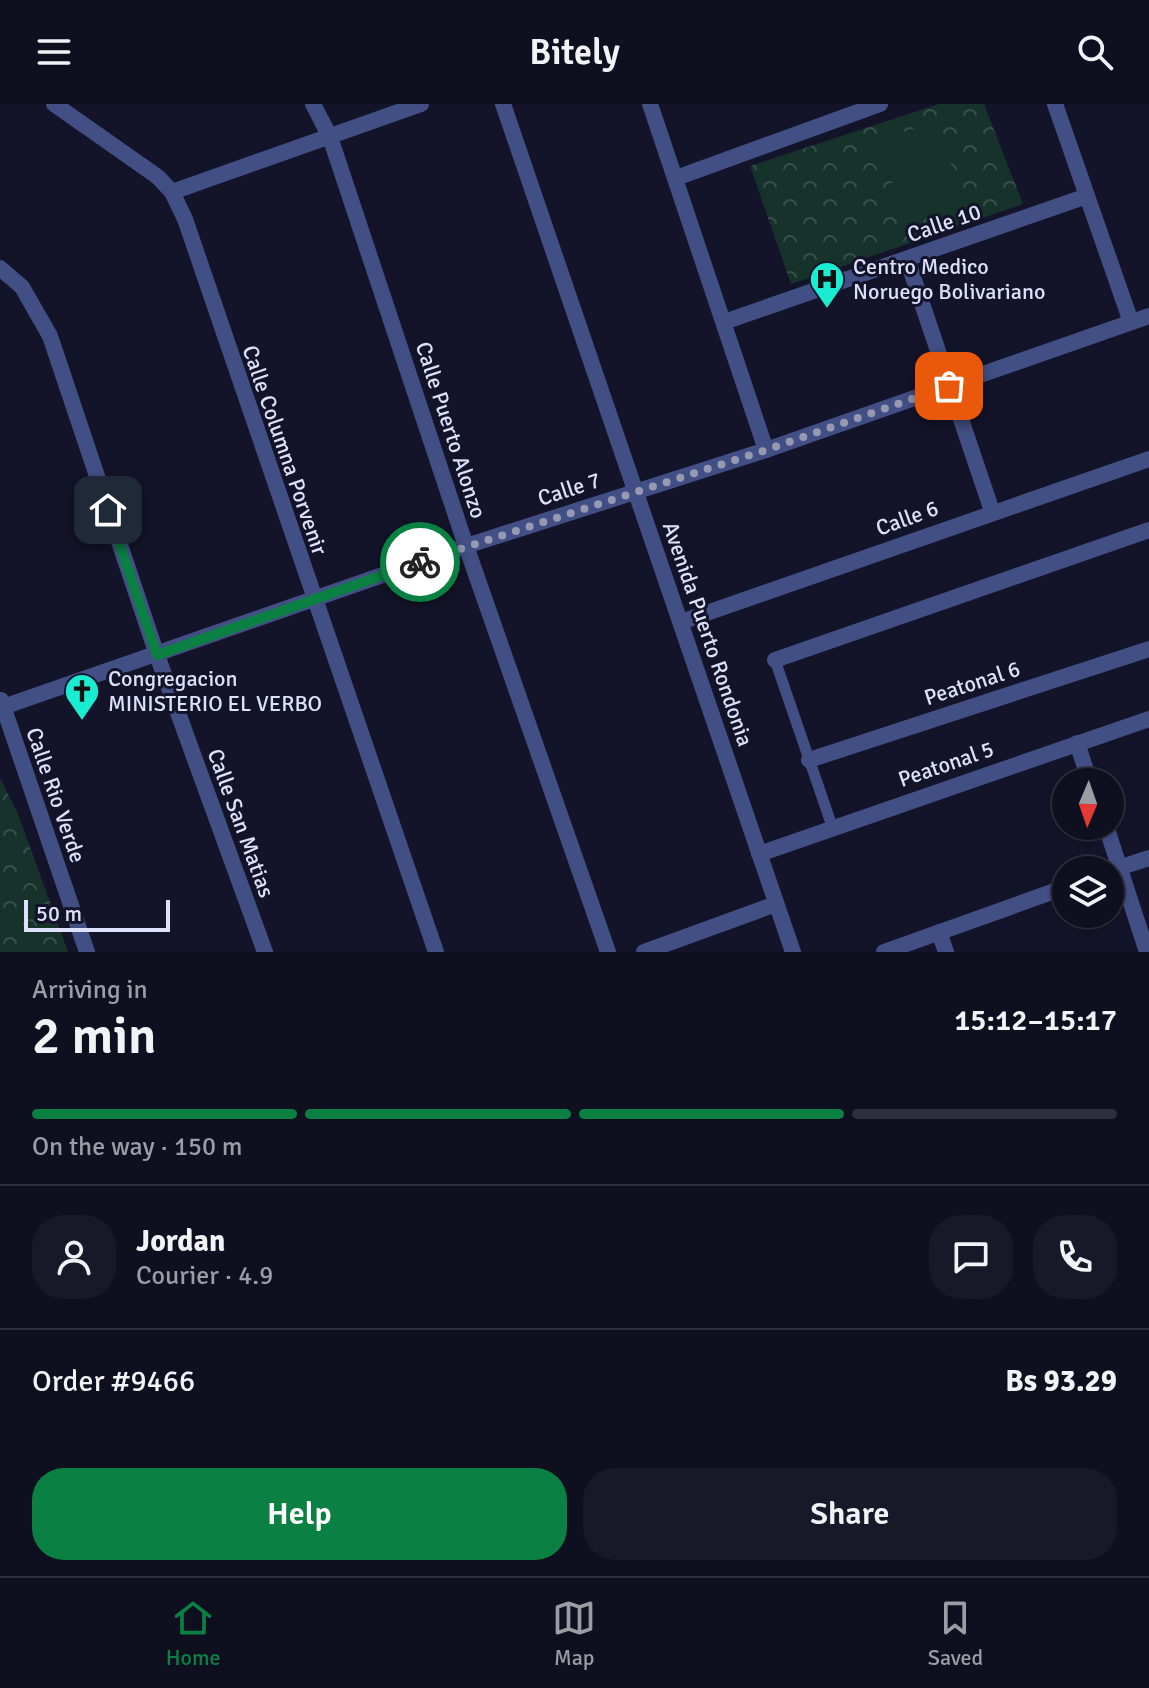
<!DOCTYPE html>
<meta charset="utf-8">
<style>
body{margin:0;font-family:Signika,sans-serif;background:#171828;color:#f1f3f6;height:100vh;display:flex;flex-direction:column;font-size:30px;white-space:nowrap}
*{box-sizing:border-box;margin:0}
p{font-size:26px;color:#9b9ca4}
.icon{flex:none;width:44px;height:44px;fill:none;stroke:currentColor;stroke-width:2;stroke-linecap:round;stroke-linejoin:round}
.map{position:relative;height:848px;overflow:hidden}
.panel{display:flex;flex-direction:column;background:#0e0f1f;flex:1}
.panel>*{flex:none}
.needle{width:52px;rotate:182deg}
.fabs{position:absolute;left:1052px;top:664px;display:grid;gap:16px}
.fabs a{display:grid;place-items:center;width:72px;height:72px;border-radius:50%;background:#0e0f1f;box-shadow:0 2px 6px #0004,0 0 0 2px #2e2f3d;font-size:40px}
.scale{position:absolute;left:24px;bottom:20px;width:146px;box-sizing:border-box;padding-left:8px;border:4px solid #dde1fc;border-top:0;font-size:22px;line-height:28px;white-space:nowrap;color:#dde1fc;-webkit-text-stroke:6px #131429;paint-order:stroke}
.pin{position:absolute;display:grid;place-items:center;width:68px;height:68px;color:#fff;margin:-34px;border-radius:16px;box-shadow:0 4px 12px #0006}
.courier{position:absolute;display:grid;place-items:center;width:80px;height:80px;margin:-40px;border:6px solid #0b8043;border-radius:50%;background:#fff;color:#222;box-shadow:0 2px 10px #0007}
.headline em{font-style:normal;font-weight:600}
.headline div{display:flex;flex-direction:column-reverse}
.headline{display:flex;align-items:center;justify-content:space-between;height:136px;padding:0 32px}
h1{font-size:52px;font-weight:600;line-height:60px}
.bar{display:grid;grid-template-columns:repeat(4,1fr);gap:12px 8px;align-content:center;height:96px;padding:0 32px}
.bar i{height:10px;border-radius:6px;background:#2e2f3d}
.bar .on{background:#0b8043}
.bar p{grid-column:span 4}
.line{display:flex;align-items:center;gap:20px;padding:0 32px;border-top:2px solid #2e2f3d}
.line div{flex:1}
.round{display:grid;place-items:center;flex:none;width:84px;height:84px;border-radius:32px;background:#171828}
.cta{display:flex;gap:16px;margin-top:auto;padding:16px 32px}
.cta a{flex:1;height:92px;border-radius:32px;background:#0b8043;color:#fff;font-size:32px;font-weight:600;line-height:92px;text-align:center}
.cta a+a{background:#171828;color:#f1f3f6}
header{display:flex;justify-content:space-between;align-items:center;height:104px;padding:0 32px;background:#0e0f1f;font-size:36px;font-weight:600}
.menu{display:flex;justify-content:space-around;align-items:center;height:112px;border-top:2px solid #2e2f3d;background:#0e0f1f;font-size:22px;color:#9b9ca4}
.menu a{display:grid;justify-items:center;gap:4px}
.menu .on{color:#0b8043}
.map>svg:first-child{display:block}
</style>
<header><svg class="icon" aria-label="menu" viewBox="0 0 24 24"><path d="M4 6h16M4 12h16M4 18h16"/></svg>Bitely<svg class="icon" aria-label="search" viewBox="0 0 24 24"><circle cx="10" cy="10" r="6"/><path d="M15 15l6 6"/></svg></header>
<div class="map">
<svg width="1149" height="848" viewBox="0 0 1149 848">
<defs>
<pattern id="park-crowns" width="20" height="18" patternUnits="userSpaceOnUse" patternTransform="scale(2)"><rect width="20" height="18" fill="#16322b"/><path d="M2 6a3 3 0 1 1 6 0M12 15a3 3 0 1 1 6 0" fill="none" stroke="#374f4b"/></pattern>
</defs>
<rect width="100%" height="100%" fill="#131429"/>
<!-- park -->
<g fill="url(#park-crowns)">
<path d="M939,0H984L1023,100L791,180L750,62Z"/>
<path d="M0,674L18,710L68,848H0Z"/>
</g>
<!-- pitch -->
<path fill="#16322b" d="M936,17L965,100L906,120L877,37Z"/>
<g fill="none" stroke-linecap="round" stroke-linejoin="round">
<!-- service -->
<path stroke="#424f84" stroke-width="11" d="M775,556L832,722"/>
<!-- minor -->
<g stroke="#424f84" stroke-width="16">
<path d="M54,0L158,73L172,88L185,115L436,848"/>
<path d="M313,0L330,33L466,442L608,848"/>
<path d="M650,0L766,346"/>
<path d="M1055,0L1131,218"/>
<path d="M676,74L880,0"/>
<path d="M172,88L421,0"/>
<path d="M907,155L992,407"/>
<path d="M0,164L22,183L50,232L157,551L265,848"/>
<path d="M724,218L1087,92"/>
<path d="M681,518L1149,355"/>
<path d="M775,556L1149,426"/>
<path d="M1,596L87,848"/>
<path d="M3,603L466,442L766,346L1149,212"/>
<path d="M1077,639L1090,678"/>
<path d="M809,656L1149,545"/>
<path d="M1106,722L1147,848"/>
<path d="M759,750L1149,615"/>
<path d="M1112,766L1149,754"/>
<path d="M939,828L946,848"/>
<path d="M644,848L776,800"/>
<path d="M884,848L1066,783"/>
</g>
<!-- tertiary -->
<path stroke="#424f84" stroke-width="16" d="M503,0L793,848"/>
</g>
<g fill="none" stroke-linecap="round" stroke-linejoin="round">
<!-- done -->
<path stroke="#9699b2" stroke-width="8" stroke-dasharray="0 14.4" d="M420,458L766,346L949,282"/>
<!-- route -->
<path stroke="#0b8043" stroke-width="10" d="M108,406L157,551L420,458"/>
</g>
<!-- icons -->
<defs>
<g id="hospital-pin" transform="scale(1.8)"><path d="M0 17L-7.5 6A9.5 9.5 0 1 1 7.5 6Z" fill="#19ecd0" stroke="#131429"/><path d="M-5-5h3v3.5h4V-5h3V5h-3V1.5h-4V5h-3Z" fill="#111"/></g>
<g id="church-pin" transform="scale(1.8)"><path d="M0 17L-7.5 6A9.5 9.5 0 1 1 7.5 6Z" fill="#19ecd0" stroke="#131429"/><path d="M-1.2-6h2.4v3.5h3.3v2.4h-3.3V6h-2.4V-.1h-3.3v-2.4h3.3Z" fill="#111"/></g>
</defs>
<g fill-rule="evenodd">
<use href="#hospital-pin" x="827" y="175"/>
<use href="#church-pin" x="82" y="587"/>
</g>
<g text-anchor="middle" dominant-baseline="central" stroke-width="6" stroke-linejoin="round" paint-order="stroke">
<!-- street labels -->
<g font-size="22" fill="#dde1fc" stroke="#131429">
<text transform="translate(944 119) rotate(-19)">Calle 10</text>
<text transform="translate(451 326) rotate(72)">Calle Puerto Alonzo</text>
<text transform="translate(285 346) rotate(71)">Calle Columna Porvenir</text>
<text transform="translate(569 385) rotate(-18)">Calle 7</text>
<text transform="translate(907 414) rotate(-20)">Calle 6</text>
<text transform="translate(708 530) rotate(71)">Avenida Puerto Rondonia</text>
<text transform="translate(972 579) rotate(-18)">Peatonal 6</text>
<text transform="translate(946 660) rotate(-19)">Peatonal 5</text>
<text transform="translate(56 691) rotate(71)">Calle Rio Verde</text>
<text transform="translate(241 719) rotate(70)">Calle San Matias</text>
</g>
<!-- poi labels -->
<g font-size="22" fill="#dde1fc" stroke="#131429" text-anchor="start">
<text x="853" y="162">Centro Medico<tspan x="853" dy="25">Noruego Bolivariano</tspan></text>
<text x="108" y="574">Congregacion<tspan x="108" dy="25">MINISTERIO EL VERBO</tspan></text>
</g>
</g>
</svg>
<div class="fabs">
<a><svg class="needle" viewBox="-14 -14 28 28"><path d="M0-13l5 13h-10z" fill="#e53935"/><path d="M0 13l5-13h-10z" fill="#9b9ca4"/></svg></a>
<a><svg class="icon" aria-label="layers" viewBox="0 0 24 24"><path d="M12 4l9 5-9 5-9-5zM3 14l9 5 9-5"/></svg></a>
</div>
<div class="scale">50 m</div>
<div class="pin" style="left:949px;top:282px;background:#ea580c"><svg class="icon" aria-label="bag" viewBox="0 0 24 24"><path d="M5 8h14l-1 12H6zM9 8a3 3 0 0 1 6 0"/></svg></div>
<div class="pin" style="left:108px;top:406px;background:#1f2937"><svg class="icon" aria-label="home" viewBox="0 0 24 24"><path d="M3 11l9-7 9 7M6 9v11h12V9"/></svg></div>
<div class="courier" style="left:420px;top:458px"><svg class="icon" aria-label="bike" viewBox="0 0 24 24"><circle cx="6" cy="16" r="4"/><circle cx="18" cy="16" r="4"/><path d="M6 16l4-8h5l3 8M10 8l3 8H6M13 5h3"/></svg></div>
</div>
<section class="panel">
<div class="headline"><div><h1>2 min</h1><p>Arriving in</p></div><em>15:12–15:17</em></div>
<div class="bar"><i class="on"></i><i class="on"></i><i class="on"></i><i></i><p>On the way · 150 m</p></div>
<div class="line" style="height:144px"><a class="round"><svg class="icon" aria-label="person" viewBox="0 0 24 24"><circle cx="12" cy="8" r="4"/><path d="M4 21q1-7 8-7t8 7"/></svg></a><div><b>Jordan</b><p>Courier · 4.9</p></div><a class="round"><svg class="icon" aria-label="chat" viewBox="0 0 24 24"><path d="M4 5h16v11H9l-5 4z"/></svg></a><a class="round"><svg class="icon" aria-label="phone" viewBox="0 0 24 24"><path d="M5 4h4l2 5-3 2q2 4 5 5l2-3 5 2v4C11 20 4 13 5 4z"/></svg></a></div>
<div class="line" style="height:104px"><div>Order #9466</div><b>Bs 93.29</b></div>
<div class="cta"><a>Help</a><a>Share</a></div>
</section>
<nav class="menu">
<a class="on"><svg class="icon" aria-label="home" viewBox="0 0 24 24"><path d="M3 11l9-7 9 7M6 9v11h12V9"/></svg>Home</a>
<a><svg class="icon" aria-label="map" viewBox="0 0 24 24"><path d="M3 6l6-2 6 2 6-2v14l-6 2-6-2-6 2zM9 4v14M15 6v14"/></svg>Map</a>
<a><svg class="icon" aria-label="saved" viewBox="0 0 24 24"><path d="M7 4h10v16l-5-4-5 4z"/></svg>Saved</a>
</nav>
